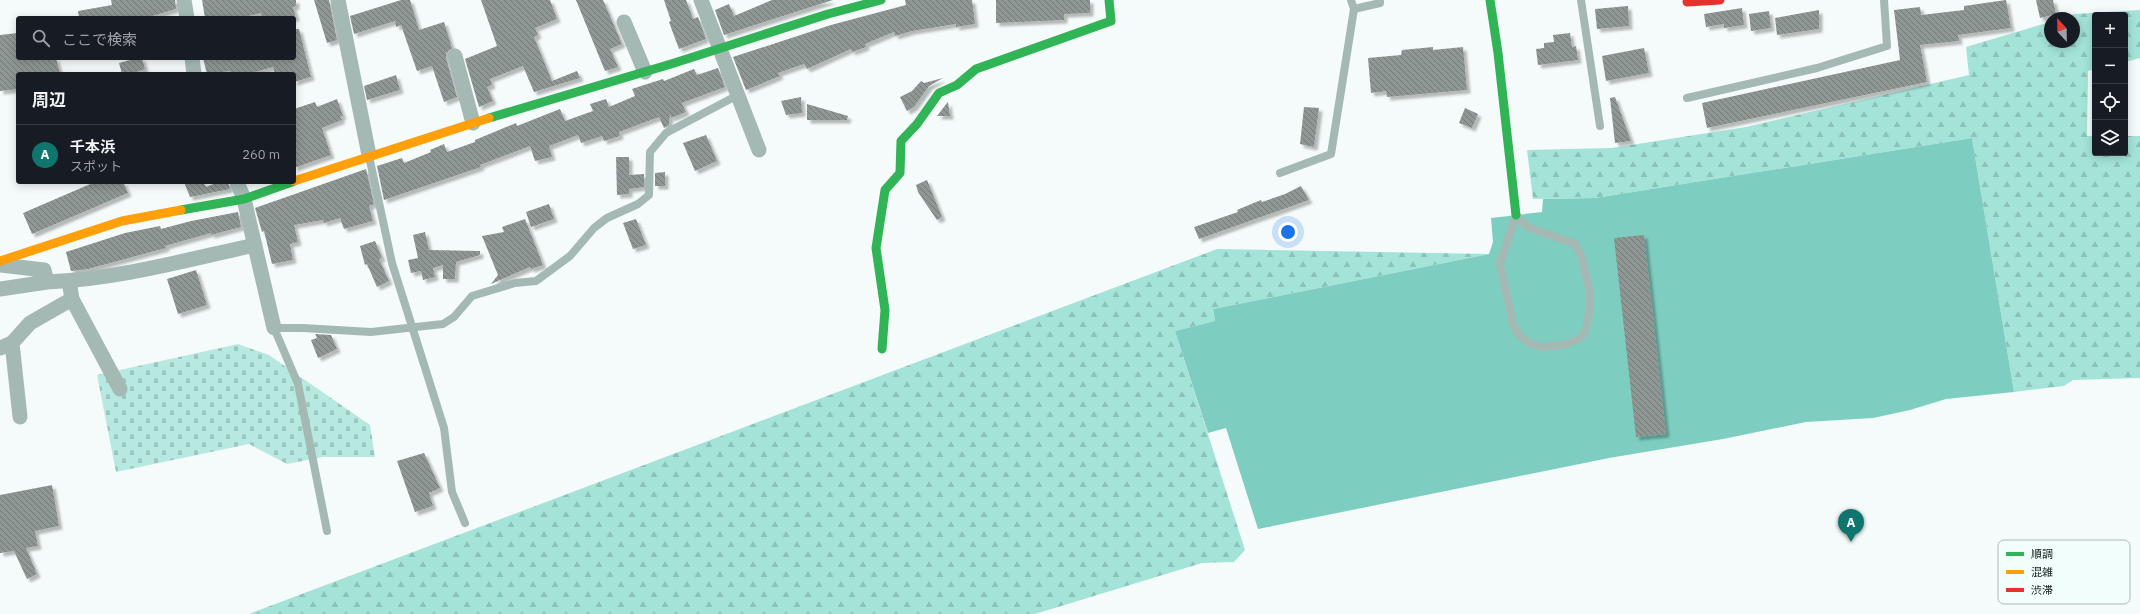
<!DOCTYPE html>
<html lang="ja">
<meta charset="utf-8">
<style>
body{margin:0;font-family:"IBM Plex Sans","Noto Sans JP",sans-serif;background:#20242c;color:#f1f3f6}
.controls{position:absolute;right:12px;top:12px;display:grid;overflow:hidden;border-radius:4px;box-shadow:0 2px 10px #0003}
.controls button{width:36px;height:36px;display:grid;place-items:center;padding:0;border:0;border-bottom:1px solid #363941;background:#171b24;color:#f1f3f6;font:20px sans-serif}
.compass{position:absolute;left:2044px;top:12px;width:36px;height:36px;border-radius:50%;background:#171b24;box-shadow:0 2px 10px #0003;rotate:338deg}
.you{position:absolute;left:1288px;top:232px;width:14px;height:14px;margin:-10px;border:3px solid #fff;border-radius:50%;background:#1a73e8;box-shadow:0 0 0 6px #1a73e833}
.badge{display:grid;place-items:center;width:26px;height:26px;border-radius:50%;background:#0f766e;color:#fff;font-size:13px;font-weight:700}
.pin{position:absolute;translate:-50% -33px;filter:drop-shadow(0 1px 2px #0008)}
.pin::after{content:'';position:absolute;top:21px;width:14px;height:12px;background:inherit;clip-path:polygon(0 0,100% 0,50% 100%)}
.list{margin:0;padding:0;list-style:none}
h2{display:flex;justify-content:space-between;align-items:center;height:52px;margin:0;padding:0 16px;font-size:17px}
h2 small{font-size:13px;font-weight:400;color:#9ea1a6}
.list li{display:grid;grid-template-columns:26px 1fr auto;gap:12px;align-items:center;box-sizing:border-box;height:60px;padding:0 16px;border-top:1px solid #363941}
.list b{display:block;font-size:15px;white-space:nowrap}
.list p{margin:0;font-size:13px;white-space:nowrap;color:#9ea1a6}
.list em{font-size:13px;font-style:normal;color:#9ea1a6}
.icon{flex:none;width:22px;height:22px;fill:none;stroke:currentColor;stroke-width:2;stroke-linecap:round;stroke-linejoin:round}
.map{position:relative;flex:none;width:2140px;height:614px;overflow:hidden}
.search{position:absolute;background:#171b24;box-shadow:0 2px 10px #0003;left:16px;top:16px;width:280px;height:44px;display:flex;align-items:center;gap:10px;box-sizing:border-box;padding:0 14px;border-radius:4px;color:#9ea1a6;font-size:15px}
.panel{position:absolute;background:#171b24;box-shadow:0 2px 10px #0003;left:16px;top:72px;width:280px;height:112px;border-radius:4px}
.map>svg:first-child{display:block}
.forest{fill:url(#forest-firs)}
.cemetery{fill:url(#cemetery-stones)}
.water{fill:#7dcec0}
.building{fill:url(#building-back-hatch);filter:url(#shadow)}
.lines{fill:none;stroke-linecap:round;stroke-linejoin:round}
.lane{stroke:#a5b9b4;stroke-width:8}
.street{stroke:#a5b9b4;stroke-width:15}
.fast{stroke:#30b455;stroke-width:9}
.slow{stroke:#ff9f0a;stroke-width:9}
.jam{stroke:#e5322d;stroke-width:9}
.key{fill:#f2fefb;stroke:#afbab8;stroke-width:1}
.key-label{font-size:11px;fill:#121d1b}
</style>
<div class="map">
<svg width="2140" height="614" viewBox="0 0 2140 614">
<defs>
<pattern id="forest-firs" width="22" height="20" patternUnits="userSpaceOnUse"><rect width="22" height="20" fill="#a4e4d8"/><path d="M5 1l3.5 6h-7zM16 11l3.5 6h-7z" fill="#8cc3b9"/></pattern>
<pattern id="cemetery-stones" width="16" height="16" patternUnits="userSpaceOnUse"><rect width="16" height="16" fill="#b7e9e0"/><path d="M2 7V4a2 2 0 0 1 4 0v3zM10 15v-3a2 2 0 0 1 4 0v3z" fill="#9cc7c0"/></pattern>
<pattern id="building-back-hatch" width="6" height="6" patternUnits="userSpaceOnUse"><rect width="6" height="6" fill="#8f9795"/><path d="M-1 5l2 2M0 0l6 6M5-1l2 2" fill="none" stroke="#737b79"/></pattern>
<filter id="shadow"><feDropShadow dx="3.5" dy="3.5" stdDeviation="1" flood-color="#0004"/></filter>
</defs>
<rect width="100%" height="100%" fill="#f5fbfa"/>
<path class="forest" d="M2140 10V58L2125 62V15H2095V69L2088 71 2087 136H2095V153H2125V136H2140V378L2073 380 2064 386 2014 392 1972 138 1595 198 1533 199 1527 150 1612 148 1746 127 1969 75 1966 47 2050 22V42H2074V18H2062L2074 14Z
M1217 249 1489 254 1213 309 1215 321 1175 331 1245 550 1234 562 1202 563 1035 614H249Z"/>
<path class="cemetery" d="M238 344 269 355 370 425 375 457H323L287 464 249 444 116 472 97 375Z"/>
<path class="water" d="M1972 138 2014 392 1946 399 1910 410 1873 418 1806 422 1723 439 1609 458 1258 529 1226 428 1208 433 1175 331 1215 321 1213 309 1489 254 1493 242 1491 218 1542 212 1543 199 1595 198Z"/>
<path class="building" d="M111 0H175L176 9 145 18H79L78 11 112 5Z
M202 0H296V6L293 7 296 18H262L261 13 239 18H205Z
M314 0H329L337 40 327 43Z
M401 0H410L419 30 444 22 452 48 446 53V58L457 97 444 102 432 66 417 71 401 25 396 27 395 21 354 34 350 16Z
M481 0H550L557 19 535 28 538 35 534 37 552 81 577 71 580 78 534 92 523 66 490 79 492 85 487 87 493 101 479 107 465 59 497 46Z
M576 0H603L622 44 610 49 618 67 605 71Z
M664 0H686L693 19 698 17 706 39 679 49 669 22 671 21Z
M772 0H833L724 35 715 10 729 4 734 16Z
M905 0H972L975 24 956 27V24L912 31 895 36 894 32 865 44 866 47 852 52 851 49 807 69 804 64 778 73 780 76 746 90 733 57 831 25 906 5Z
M996 0H1090V13L1064 14V20L996 23Z
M2006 0 2011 28 1958 35 1959 41 1920 45 1927 82 1707 128 1702 103 1900 60 1894 10 1920 7 1921 15 1964 10V6Z
M2036 0H2053L2056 14 2040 18Z
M1628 6 1629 26 1597 29 1595 9Z
M1742 8 1744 25 1724 28V24L1706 27 1704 14Z
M1819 10V29L1777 35 1775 18Z
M1769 11 1771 28 1751 31 1749 14Z
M294 29H299L311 77 294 82V74H275L273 67 248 74H231L230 71 207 74 203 58H294Z
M18 33V58H56L60 74H18V89L0 91V35Z
M1570 33 1572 47 1576 46 1578 60 1538 65 1536 49 1544 48V43L1554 42 1553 35Z
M1433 47V50L1463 47 1467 90 1387 97 1386 91 1371 93 1368 58 1401 55 1402 50Z
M1644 48 1649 73 1606 81 1602 56Z
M137 58H142L145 69 130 74H122L119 63Z
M718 68 725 87 682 103 686 112 671 118 670 114 669 125 664 128 659 117 619 132 620 136 604 141 602 136 581 143 578 135 549 146 552 157 535 161 530 146 480 165 481 167 384 200 377 166 402 158 404 163 431 152 430 150 444 144 447 152 475 142V140L516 123 517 126 560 109 565 121 593 111 590 104 606 99 609 107 635 96 632 89 641 86 663 79 664 81 694 69 697 75Z
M396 75 400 90 367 100 364 86Z
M943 78 929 86 914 107 907 111 900 97 912 91 921 81 924 83Z
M801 97 802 113 786 115 781 101Z
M1615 97 1631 141 1615 143 1610 98Z
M337 99 343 116 340 117 342 120 322 128 331 155 294 168V109L315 102 317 107Z
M948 102 950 116H937L947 103Z
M807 104 848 116 847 120H807Z
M1304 107 1319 108 1314 147 1300 144Z
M1465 108 1478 114 1472 128 1459 123Z
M706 135 717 161 695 171 683 143Z
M616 157H629V175L644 174V187L629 189V194L617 195Z
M366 169 374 204 369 206 373 221 344 229 340 218 324 223 323 220 294 225 298 242 290 244 293 260 272 264 264 231 262 232 255 208Z
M665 172V186H655V173Z
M927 180 942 217 937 220 918 192 916 185Z
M95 182H123L128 193 32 234 23 213Z
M184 182H203L206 187 218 182H228L230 189 190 197Z
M1301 186 1309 200 1199 239 1194 227 1238 212 1237 210 1261 200 1262 202 1285 194Z
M549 204 554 219 531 227 526 212Z
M238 212 241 227 211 235V233L165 246 166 248 88 269 71 271 66 252 125 233 160 226 161 229 191 221Z
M525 219 543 265 531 269 530 267 491 284 498 275 482 236 504 232 502 227Z
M636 219 646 245 633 249 623 223Z
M425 232 429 250 480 251V255L456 262 455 279H443V265L433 268 435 277 423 280 421 271 411 273 408 260 418 258 413 235Z
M1644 235 1666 434 1636 437 1614 238Z
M375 241 382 258 379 259 389 281 377 287 367 264 365 265 360 246Z
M196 270 207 305 178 314 167 279Z
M315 334 331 335 337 349 318 358 311 340 317 338Z
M424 453 440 488 429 493 433 506 415 512 397 461Z
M52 485 59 526 35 531 38 546 26 548 37 574 27 579 14 551 0 553V495Z"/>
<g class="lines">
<path class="lane" d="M1581 0 1600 126
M1354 9 1380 3V0
M1687 98 1817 68 1887 46 1884 0
M369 156 392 263 444 428 452 492 465 523
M1280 173 1331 154 1354 9 1351 0
M1516 215 1527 227 1575 244 1582 258 1589 289 1590 308 1585 333 1577 340 1563 345 1541 347 1529 343 1519 335 1513 324 1500 264Z
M327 531 298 384 274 328H303L371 332 443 324 454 317 472 296 515 283 536 281 570 256 594 228 607 218 638 204 649 195 650 152 666 133 738 95"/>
<path class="street" d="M184 0 187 18
M338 0 369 155
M701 0 759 150
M624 22 645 72
M455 56 473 123
M192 58 194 74
M237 182 244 199 274 328
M0 265 44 270 47 282 0 289
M47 282C118 279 186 260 255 245
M72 299 120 389
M12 343 20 417
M0 348 12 343 30 323 72 299 69 281"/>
<path class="fast" d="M1490 0 1498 53 1516 215
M489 118 671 64 828 14 881 0
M181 210 244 199 292 182
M882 349 885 310 876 248 885 190 900 173 901 141 917 124 939 93 957 85 976 69 1111 21 1109 0"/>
<path class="slow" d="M294 181 489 118
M0 261 122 221 181 210"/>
<path class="jam" d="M1687 2 1720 0"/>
</g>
<rect x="1998" y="540" width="132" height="64" rx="6" class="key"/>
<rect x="2006" y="552" width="18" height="4" fill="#30b455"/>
<rect x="2006" y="570" width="18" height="4" fill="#ff9f0a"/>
<rect x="2006" y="588" width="18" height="4" fill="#e5322d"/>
<g class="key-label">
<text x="2031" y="558">順調</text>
<text x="2031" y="576">混雑</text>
<text x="2031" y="594">渋滞</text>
</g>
</svg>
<div class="controls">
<button>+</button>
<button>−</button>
<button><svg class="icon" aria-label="locate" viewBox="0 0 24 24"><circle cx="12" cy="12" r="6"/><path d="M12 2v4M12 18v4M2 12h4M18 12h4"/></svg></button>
<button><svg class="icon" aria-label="layers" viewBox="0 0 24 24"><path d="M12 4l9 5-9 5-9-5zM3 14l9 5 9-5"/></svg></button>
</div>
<svg class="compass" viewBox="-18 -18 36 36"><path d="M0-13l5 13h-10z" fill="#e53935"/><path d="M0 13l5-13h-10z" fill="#9ea1a6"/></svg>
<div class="you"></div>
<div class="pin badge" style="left:1851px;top:542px">A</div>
<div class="search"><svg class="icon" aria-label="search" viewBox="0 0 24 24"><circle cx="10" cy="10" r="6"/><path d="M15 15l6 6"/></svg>ここで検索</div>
<section class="panel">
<h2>周辺<small></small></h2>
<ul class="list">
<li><span class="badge">A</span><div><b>千本浜</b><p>スポット</p></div><em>260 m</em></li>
</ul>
</section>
</div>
